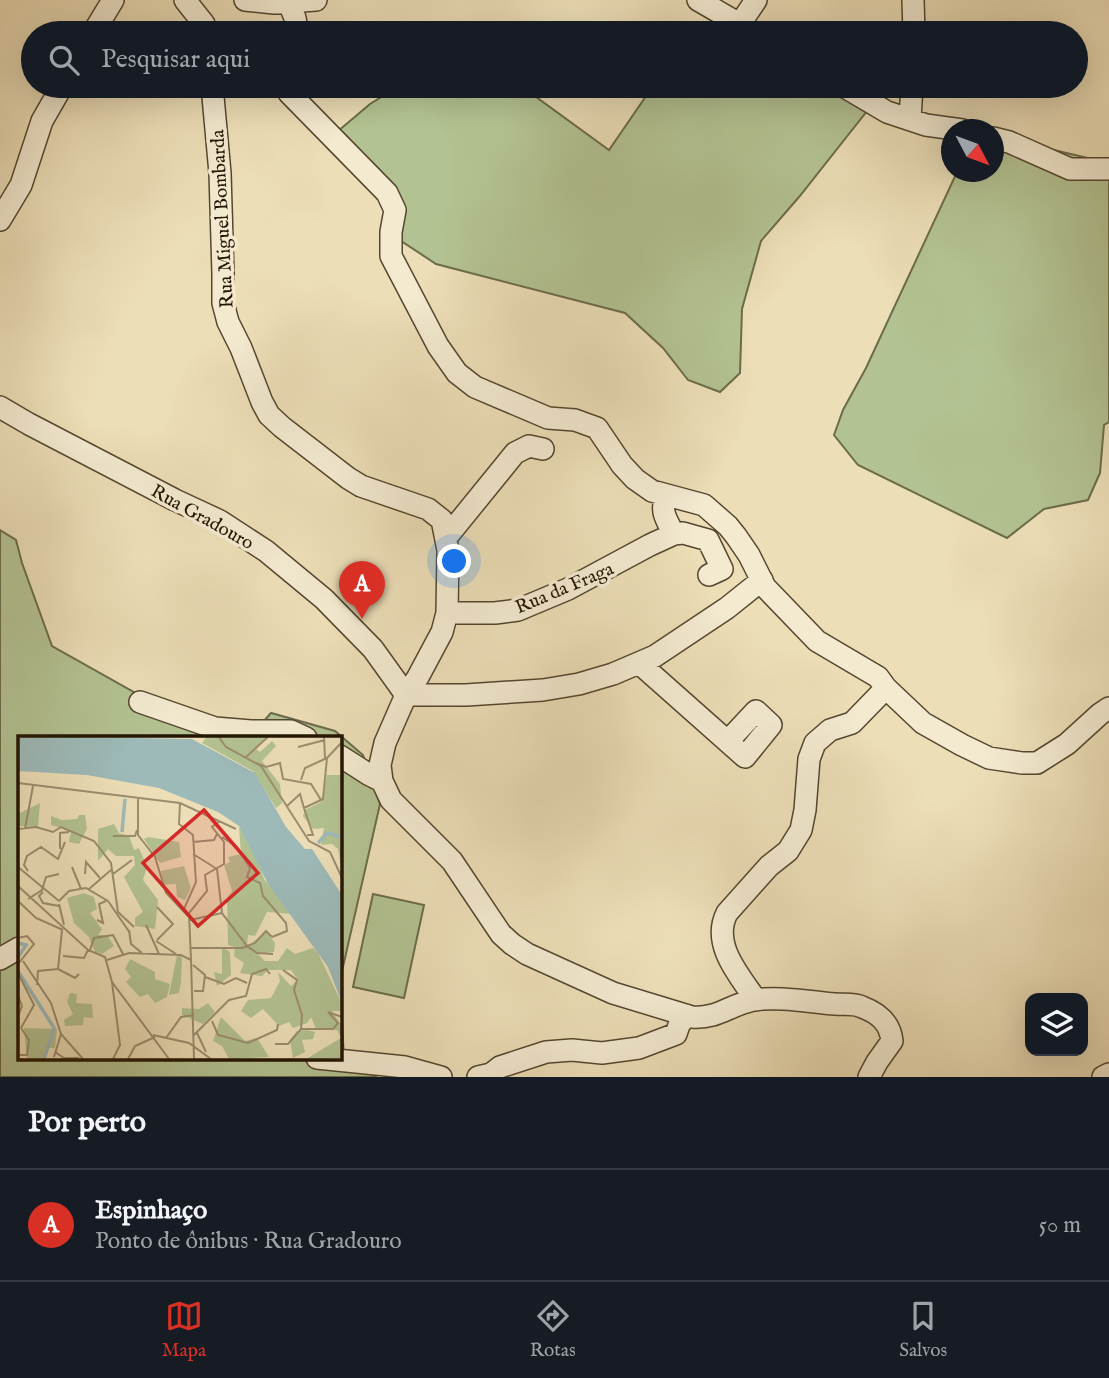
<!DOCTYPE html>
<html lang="pt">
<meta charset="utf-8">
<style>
body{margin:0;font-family:"IM FELL English",serif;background:#242831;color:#f1f3f6}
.controls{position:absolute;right:21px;bottom:21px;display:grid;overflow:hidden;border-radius:14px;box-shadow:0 7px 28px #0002}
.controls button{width:63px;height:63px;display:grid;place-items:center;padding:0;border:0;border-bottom:2px solid #363941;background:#171b24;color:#f1f3f6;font:35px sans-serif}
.compass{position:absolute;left:941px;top:119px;width:63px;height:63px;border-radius:50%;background:#171b24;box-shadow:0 7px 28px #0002;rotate:131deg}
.you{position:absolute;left:455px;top:562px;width:24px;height:24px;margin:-18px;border:5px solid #fff;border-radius:50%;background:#1a73e8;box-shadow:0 0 0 10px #1a73e833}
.badge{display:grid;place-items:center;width:46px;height:46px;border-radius:50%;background:#d93025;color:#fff;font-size:23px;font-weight:700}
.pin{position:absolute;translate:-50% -58px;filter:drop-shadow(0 2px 4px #0008)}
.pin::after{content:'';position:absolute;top:37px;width:24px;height:21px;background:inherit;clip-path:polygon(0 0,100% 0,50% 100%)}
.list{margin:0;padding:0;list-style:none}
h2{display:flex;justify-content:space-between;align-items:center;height:91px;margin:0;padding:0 28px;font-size:30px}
h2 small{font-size:23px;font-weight:400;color:#9ea1a6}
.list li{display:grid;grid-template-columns:46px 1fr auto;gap:21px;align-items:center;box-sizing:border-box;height:112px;padding:0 28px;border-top:2px solid #363941}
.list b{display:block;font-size:26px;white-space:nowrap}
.list p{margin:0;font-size:23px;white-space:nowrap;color:#9ea1a6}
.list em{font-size:23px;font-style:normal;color:#9ea1a6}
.icon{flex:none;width:38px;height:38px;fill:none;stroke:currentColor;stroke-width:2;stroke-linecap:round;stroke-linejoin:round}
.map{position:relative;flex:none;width:1109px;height:1077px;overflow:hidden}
.search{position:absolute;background:#171b24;box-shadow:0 7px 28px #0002;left:21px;right:21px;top:21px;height:77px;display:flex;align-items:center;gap:18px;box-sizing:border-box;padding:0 24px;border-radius:38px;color:#9ea1a6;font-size:26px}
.sheet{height:203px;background:#171b24}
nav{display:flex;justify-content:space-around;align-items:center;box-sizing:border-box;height:98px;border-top:2px solid #363941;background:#171b24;font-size:19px;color:#9ea1a6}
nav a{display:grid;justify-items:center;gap:4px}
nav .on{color:#d93025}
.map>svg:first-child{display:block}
.green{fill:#b3c292;stroke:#6b6c4a;stroke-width:2;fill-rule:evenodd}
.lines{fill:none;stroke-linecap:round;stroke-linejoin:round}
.minor-casing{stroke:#55472f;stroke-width:24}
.minor{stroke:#f3ead0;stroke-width:21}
.labels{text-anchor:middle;stroke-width:7;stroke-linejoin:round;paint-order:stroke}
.street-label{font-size:19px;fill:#231502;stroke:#f3ead0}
.inset-river{fill:none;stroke:#9dbab9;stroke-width:3.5}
.inset-road{fill:none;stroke:#9c8e6f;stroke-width:2}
.view{fill:#d62828;fill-opacity:0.15;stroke:#d62828;stroke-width:3.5}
.inset-edge{fill:none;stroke:#231502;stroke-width:3.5}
</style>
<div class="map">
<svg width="1109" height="1077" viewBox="0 0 1109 1077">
<rect width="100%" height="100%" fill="#ecdeb7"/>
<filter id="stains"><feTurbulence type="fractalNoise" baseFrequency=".00286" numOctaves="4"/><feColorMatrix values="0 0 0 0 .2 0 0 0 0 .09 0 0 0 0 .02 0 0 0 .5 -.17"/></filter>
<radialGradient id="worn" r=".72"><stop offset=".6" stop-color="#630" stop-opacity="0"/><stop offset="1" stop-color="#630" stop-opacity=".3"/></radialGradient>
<path class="green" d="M399 86H521L609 150 653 86H841L871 106 799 197 761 241 742 309 740 373 720 392 688 380 663 348 625 313 436 264 389 233 398 202 331 137 370 104Z
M1012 140 1109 163V422L1104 425 1100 473 1088 500 1044 509 1007 538 858 465 834 435 843 410 866 368 957 172H993L994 158 1000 157Z
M0 530 16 540 22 563 52 646 141 696 256 730 271 713 335 731 363 755 380 804 340 980 344 1060 377 1077H0ZM19 738H340V1058H19Z
M373 894 424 905 404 998 353 987Z"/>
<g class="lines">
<defs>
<path id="minor" d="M185 0 204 24 206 33
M245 0 274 3 316 0
M698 0 755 33
M913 0 914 33
M288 1 295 18 298 33
M740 24 756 0
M93 33 113 0
M212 86 220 173 223 274V303L228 322 241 348 262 402 269 415 282 427 348 478 361 486 428 509 442 520 448 550 447 613 442 632 418 677 406 695 385 743 380 765 382 781 391 800 452 861 501 934 512 944 527 954 613 993 692 1017C718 1019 729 1005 754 1000 780 996 809 1002 835 1004 844 1005 854 1003 862 1007 878 1013 890 1022 892 1041L877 1062 869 1077
M287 86 289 93 387 193 395 210 391 232V256L438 346 457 373 475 387 548 418 575 420 597 428 622 465 635 479 652 491 704 505 728 526 736 536 749 555 765 587 817 641 878 677 886 688 923 723 962 745 989 758 1022 763H1037L1067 744 1100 714 1109 708
M843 86 887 112 926 125 962 130
M910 119 912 86
M993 138 1009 142 1070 169H1109
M0 220 21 185 42 121 62 86
M0 407 29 424 175 500 220 521 266 551 324 599 373 649 406 695
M666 495C660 512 666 519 674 534
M446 538 515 453 529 446 543 449
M447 613H495L518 610 568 589 650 545 674 534 683 533 708 540 722 569 709 575
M639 663 745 757 771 725 756 711 728 741
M406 695H466L543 690 579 684 613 674 655 656 727 608 762 580
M140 702 215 728 251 731H291L306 738
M340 756 368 774 382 781
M0 959 19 948
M756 1000C739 975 711 944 727 913L769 866 788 851 801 830 805 810 809 759 815 743 830 730 852 723 886 688
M317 1058 405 1067 441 1077
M478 1077 491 1074 500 1067 546 1052 572 1050 602 1053 639 1048 676 1034 679 1025 686 1015
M1103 1077 1109 1074"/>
</defs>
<use href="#minor" class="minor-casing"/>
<use href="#minor" class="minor"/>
</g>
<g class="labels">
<g class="street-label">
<text transform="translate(221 219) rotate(-93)" y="7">Rua Miguel Bombarda</text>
<text transform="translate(203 516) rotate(29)" y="7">Rua Gradouro</text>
<text transform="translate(564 587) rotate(-23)" y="7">Rua da Fraga</text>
</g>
</g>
<g transform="translate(18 736)">
<rect width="324" height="324" fill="#ecdeb7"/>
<path d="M189 0H250L238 13 242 16 254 5 258 10 244 25 262 48 264 67 258 72 235 35 184 7ZM324 34V137L320 113 314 108 303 109 306 92 295 93 285 80 287 74 303 66 309 39H322ZM22 67 20 91 0 90V78ZM61 79H67L69 93 61 108 51 106 53 95 33 89V80L44 84 59 83ZM96 88 101 97 111 100 116 114 121 112 129 131 125 144 140 164 137 193 117 190V182L125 176 106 141 117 129 116 120H98L90 113 80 125V93ZM221 91 233 107 246 143 274 178 249 176 237 200 230 199 229 211 248 195 257 207 256 216 240 218 247 225H260L269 212 277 218 295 212 300 217 324 268V275H314L324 290V322L288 323 323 302 319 294 298 293 293 281 289 287 275 292 271 286 261 290 245 273 233 282 223 275 230 264 253 262 262 245 260 236 273 250 280 244 273 234H250L244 240 222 237 226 227 216 220 217 211 210 209 209 162 214 155 206 129 212 126 210 121 223 118ZM130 101 161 106 163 121 142 127 126 103ZM166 130 173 152 167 164 159 161 158 148 145 149 143 135ZM66 157 76 161 79 173 72 177 84 193 80 199H89L96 210 84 218 77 216 71 201 56 187 49 162ZM204 211 212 216 213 239 199 250 196 236 204 238ZM159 219 164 221 163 246 161 257 151 259ZM112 223 137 236V243L152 248 149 261 137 267 130 258 122 261 118 257 108 246 113 241 107 233ZM52 257 59 258 58 267 74 268 75 282 66 281 65 289 47 290 46 284 55 278 49 266ZM190 267 197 276 185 288 164 279V272L181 273ZM203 281 227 305 239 302 251 321 211 323 204 310 195 305ZM6 292 39 293 37 312H29L25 323H9ZM289 294 297 296 295 303 284 304 287 316 275 322 272 304 279 295Z" fill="#b3c292"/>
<path d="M0 0 174 3 237 37 268 91 287 113H294L324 159V267L310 231 250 148 221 90 200 76 141 52 69 39 0 35Z" fill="#9dbab9"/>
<path class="inset-river" d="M104 96 107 63M300 107 309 97 324 101M0 207 8 209 0 221M0 235 36 292 26 323"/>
<path class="inset-road" d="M200 0 208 11 243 30 291 105 312 116 324 142M306 0 307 22M280 11 307 4M228 21 251 0M238 27 248 31 262 27 265 43 293 48 303 64M283 44 287 32 309 22M0 47 162 67 218 93M120 61V99L137 121 148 157 171 181M162 67 161 88 175 99 178 146 166 173M269 70 282 58 286 72 305 63 309 22 324 6M286 72 295 99H289M0 93 18 91 35 96 43 91 76 105 93 127 100 176 116 191M7 93 15 50M95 100H117L119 94M204 101 219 111 232 132 229 141 242 147 245 160 268 187 269 195 254 201M175 106 196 104 199 98M42 113V97L51 96M175 118 199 133M0 131 41 165M54 131 63 153M199 133 204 177 229 210 239 217 255 218M10 135 6 129 9 120 23 111 40 123 47 106M67 138 68 126 82 142M95 138 114 124M0 150 70 214 87 221 94 246 151 323M71 153 93 134M25 156 21 160 25 167 41 170M10 163 24 154 28 141 41 138M0 165 18 182 45 194M41 165 51 155 68 152 90 165M90 165 112 197M41 168 46 189M139 171 155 188 139 204M79 184 85 187 81 168 88 165M172 184 204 177M128 189 141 218M111 194 113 208 124 217M0 202 9 200 16 208 0 228M138 205 158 218M173 212H224L237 207 248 195 254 201M72 214 76 202 95 199 105 218M45 220 66 222 70 214M89 224 111 217 163 219 173 224 176 323M173 224 171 177 189 155 187 139 206 128V106L194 91 202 85M5 225 33 267 43 298 65 323M175 229 187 239 185 255H176M40 233 44 194M40 233 57 242 61 238M265 234 279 244 276 254 284 279 283 293M0 237 16 269 3 292M187 241 206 248 218 242 229 247M94 246 102 309 95 323M19 249 20 235 40 233M0 260 4 270 0 280M194 285 200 299 230 307 259 294 260 288M179 297 188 316M135 299 171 307 193 323M176 299 211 264 228 260 234 238 248 233 252 238M148 302 163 281 176 279M257 308H270L283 293H315L320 287 310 276 324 281M37 316 46 322H61M0 319H9L11 304 3 292M36 321 43 298M110 323 117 310 137 301"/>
<path class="view" d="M186 74 240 137 180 190 125 127Z"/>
<rect width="324" height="324" class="inset-edge"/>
</g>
<rect width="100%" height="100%" filter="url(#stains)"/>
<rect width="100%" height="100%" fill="url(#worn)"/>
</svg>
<div class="controls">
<button><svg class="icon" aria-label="layers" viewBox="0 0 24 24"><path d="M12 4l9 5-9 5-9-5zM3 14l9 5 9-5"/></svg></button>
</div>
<svg class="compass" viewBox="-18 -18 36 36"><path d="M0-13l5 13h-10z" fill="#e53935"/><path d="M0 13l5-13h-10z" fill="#9ea1a6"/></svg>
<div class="you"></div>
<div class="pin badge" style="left:362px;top:619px">A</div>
<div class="search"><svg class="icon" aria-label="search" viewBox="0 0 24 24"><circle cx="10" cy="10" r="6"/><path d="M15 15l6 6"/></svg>Pesquisar aqui</div>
</div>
<section class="sheet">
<h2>Por perto<small></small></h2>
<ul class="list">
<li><span class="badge">A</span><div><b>Espinhaço</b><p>Ponto de ônibus · Rua Gradouro</p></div><em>50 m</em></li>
</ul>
</section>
<nav>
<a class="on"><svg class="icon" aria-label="map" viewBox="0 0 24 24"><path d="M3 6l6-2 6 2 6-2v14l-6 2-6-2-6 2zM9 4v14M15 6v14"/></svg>Mapa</a>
<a><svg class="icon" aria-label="directions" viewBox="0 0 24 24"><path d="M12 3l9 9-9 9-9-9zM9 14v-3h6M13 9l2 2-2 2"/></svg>Rotas</a>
<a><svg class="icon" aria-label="saved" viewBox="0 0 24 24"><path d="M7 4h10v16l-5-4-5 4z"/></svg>Salvos</a>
</nav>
